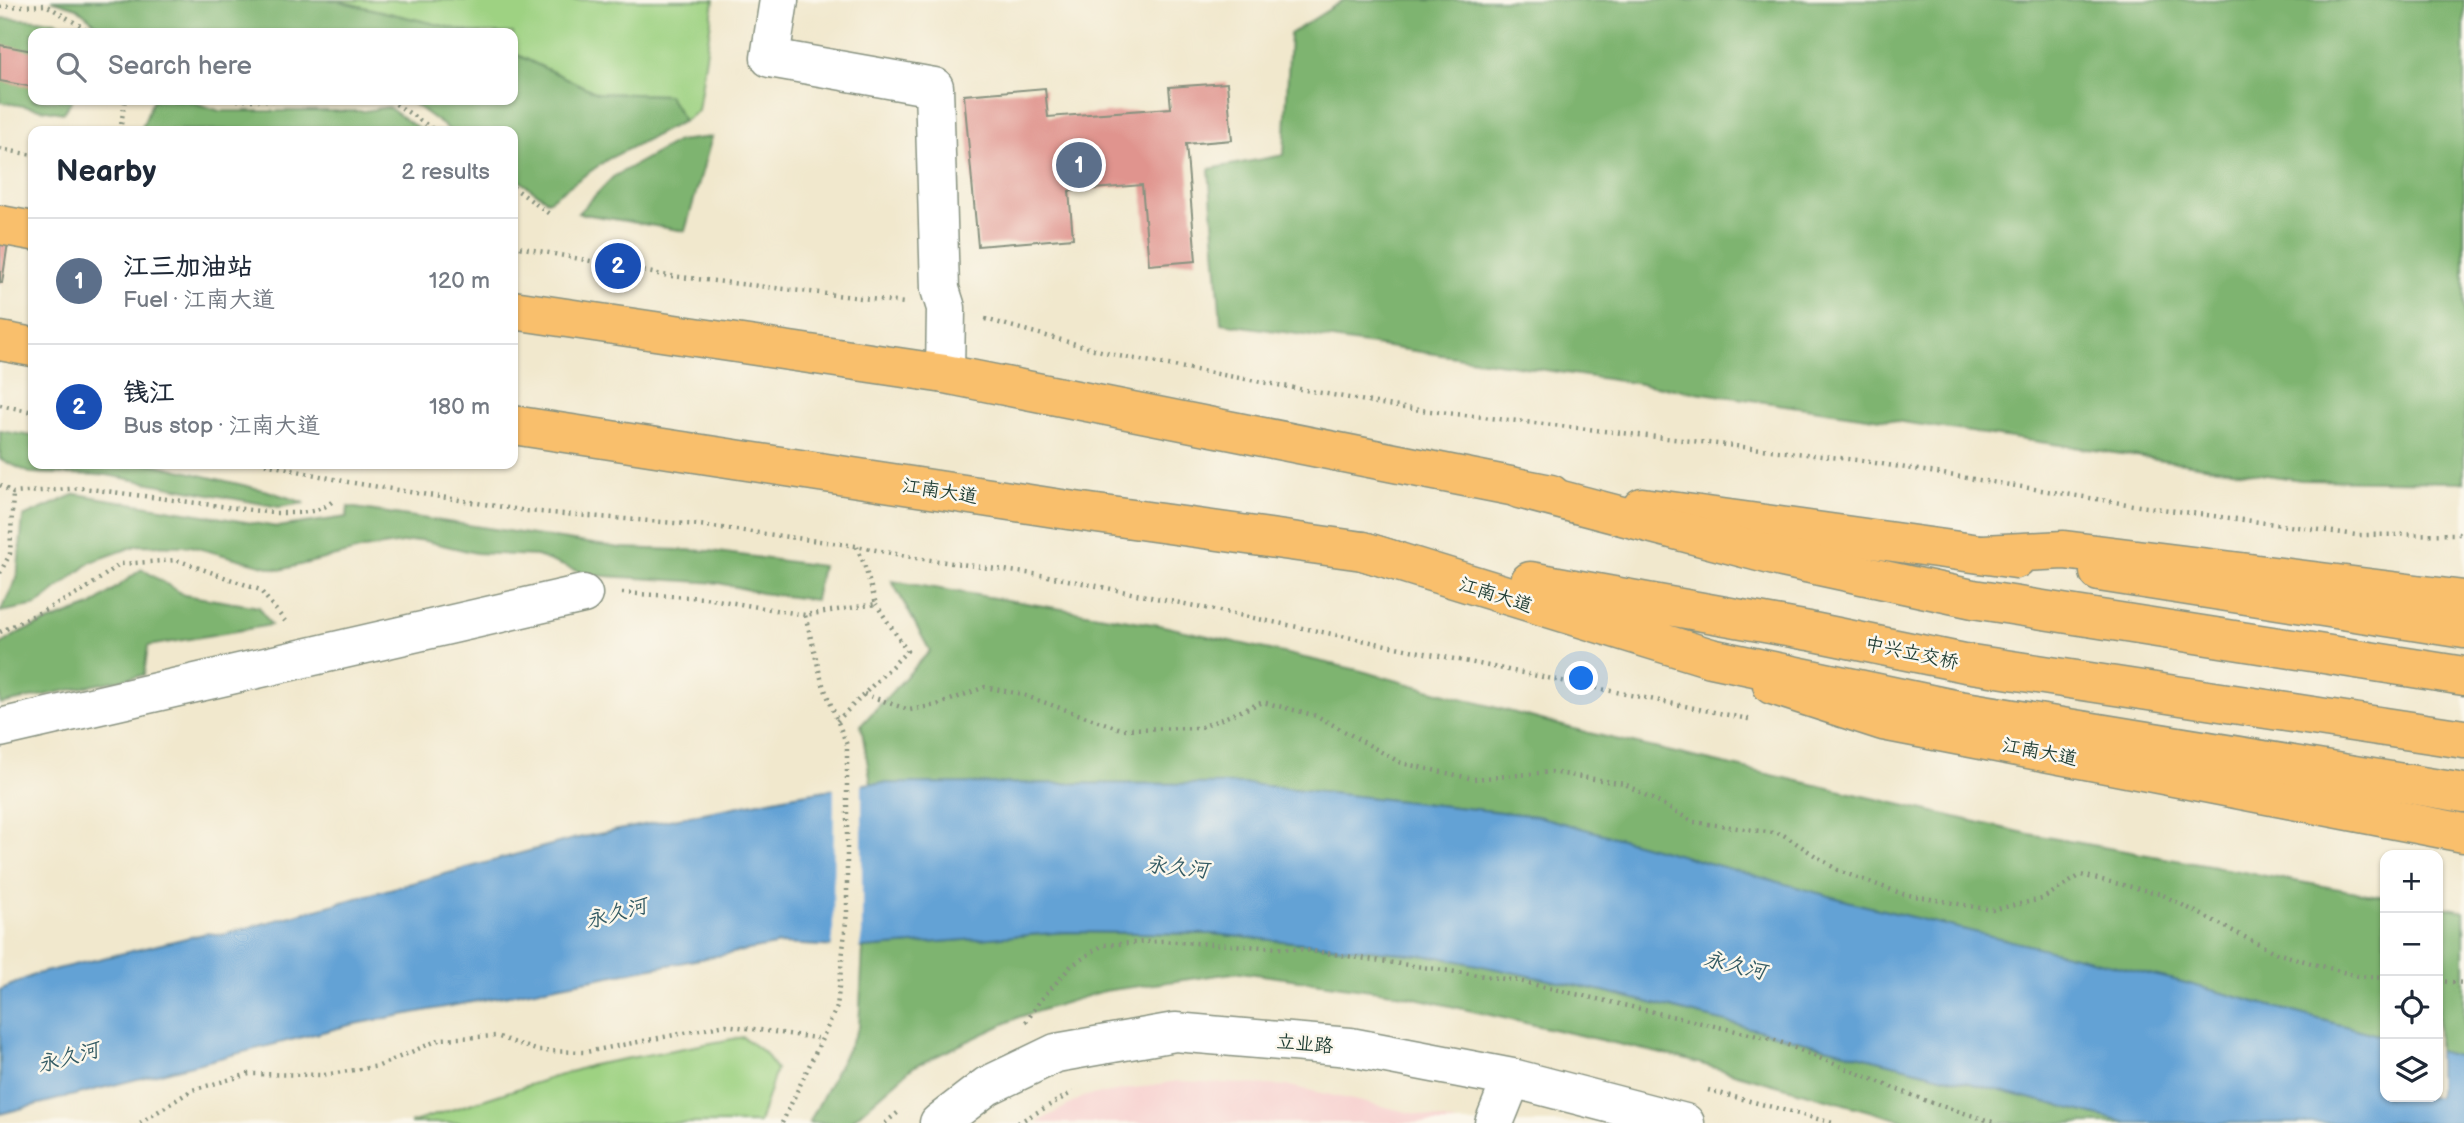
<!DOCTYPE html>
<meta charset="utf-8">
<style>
body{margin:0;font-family:"Balsamiq Sans","LXGW WenKai TC",sans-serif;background:#f2f2f3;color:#1f2937}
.controls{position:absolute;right:21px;bottom:21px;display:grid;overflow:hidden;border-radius:14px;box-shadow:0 2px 5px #0004}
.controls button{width:63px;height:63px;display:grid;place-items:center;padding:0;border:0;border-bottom:2px solid #e0e1e3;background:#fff;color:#1f2937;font:35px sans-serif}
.you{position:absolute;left:1582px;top:679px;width:24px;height:24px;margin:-18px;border:5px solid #fff;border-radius:50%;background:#1a73e8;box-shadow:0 0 0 10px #1a73e833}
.badge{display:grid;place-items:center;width:46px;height:46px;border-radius:50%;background:#2563eb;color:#fff;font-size:23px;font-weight:700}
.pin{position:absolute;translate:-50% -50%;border:4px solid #fff;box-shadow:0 2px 7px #0006}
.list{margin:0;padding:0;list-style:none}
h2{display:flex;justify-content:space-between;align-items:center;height:91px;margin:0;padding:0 28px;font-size:30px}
h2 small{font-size:23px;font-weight:400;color:#747a83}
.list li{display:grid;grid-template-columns:46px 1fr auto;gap:21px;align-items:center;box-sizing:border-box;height:126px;padding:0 28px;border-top:2px solid #e0e1e3}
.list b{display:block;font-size:26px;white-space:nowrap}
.list p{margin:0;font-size:23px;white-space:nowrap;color:#747a83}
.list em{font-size:23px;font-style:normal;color:#747a83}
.icon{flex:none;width:38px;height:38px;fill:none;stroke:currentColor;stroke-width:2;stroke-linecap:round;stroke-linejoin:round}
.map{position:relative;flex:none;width:2464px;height:1123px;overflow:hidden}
.search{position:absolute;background:#fff;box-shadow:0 2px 5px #0004;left:28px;top:28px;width:490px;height:77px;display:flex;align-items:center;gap:18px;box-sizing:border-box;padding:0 24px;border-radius:14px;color:#747a83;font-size:26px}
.panel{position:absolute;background:#fff;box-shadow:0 2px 5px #0004;left:28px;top:126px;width:490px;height:343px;border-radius:14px}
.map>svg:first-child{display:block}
.built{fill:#f7d0cf}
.green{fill:#9ed282;stroke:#5e885b;stroke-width:2}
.forest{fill:#7eb470;stroke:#4e7852;stroke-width:2}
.water{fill:#63a2d5;stroke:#417084;stroke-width:2}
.pier{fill:#f1e8cd}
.building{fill:#e0948e}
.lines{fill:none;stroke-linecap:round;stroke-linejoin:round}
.minor-casing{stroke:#889280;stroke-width:41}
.major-casing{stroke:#889280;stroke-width:41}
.highway-casing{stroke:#889280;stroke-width:41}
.path{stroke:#889280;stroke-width:4.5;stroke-dasharray:2 5;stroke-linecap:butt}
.minor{stroke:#fff;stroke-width:38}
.major{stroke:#f9bf6c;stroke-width:38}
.highway{stroke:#f9bf6c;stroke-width:38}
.labels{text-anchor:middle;stroke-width:5;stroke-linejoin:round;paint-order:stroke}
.street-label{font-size:19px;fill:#1f3d34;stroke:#fbf7ec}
.water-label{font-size:21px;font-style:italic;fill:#335b64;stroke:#fbf7ec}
</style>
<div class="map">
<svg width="2464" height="1123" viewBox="0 0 2464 1123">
<rect width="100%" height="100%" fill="#fbf7ec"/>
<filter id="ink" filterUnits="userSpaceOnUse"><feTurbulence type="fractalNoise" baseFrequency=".0143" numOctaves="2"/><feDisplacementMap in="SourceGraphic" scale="14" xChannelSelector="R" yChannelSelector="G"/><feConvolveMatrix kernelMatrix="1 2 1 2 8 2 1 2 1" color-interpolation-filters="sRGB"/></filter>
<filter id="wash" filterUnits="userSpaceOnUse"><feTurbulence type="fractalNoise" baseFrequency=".00686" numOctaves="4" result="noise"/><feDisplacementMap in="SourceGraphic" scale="28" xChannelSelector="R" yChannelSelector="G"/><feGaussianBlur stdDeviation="1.57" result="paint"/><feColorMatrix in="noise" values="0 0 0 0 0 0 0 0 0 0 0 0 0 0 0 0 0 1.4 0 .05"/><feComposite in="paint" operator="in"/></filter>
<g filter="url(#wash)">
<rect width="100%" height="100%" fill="#f1e8cd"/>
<path class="built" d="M1178 1081 1290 1086 1457 1123H1036L1085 1096Z"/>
<path class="green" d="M334 0H714L698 111 684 121 668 95 597 93 513 53V33H473Z
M743 1037 766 1054 776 1070 759 1123H410L592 1065Z"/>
<path class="forest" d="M51 0H334L473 33H107L77 8Z
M1344 0H2464V482L2301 480 1221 323 1209 169 1284 155 1290 34Z
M0 18 56 21 73 33H33V100H72L63 113 0 102Z
M513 53 597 93 668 95 684 121 608 159 548 201 513 176V131H451L408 100H513Z
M153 100H186L220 111H364L388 107 422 131 141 130Z
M712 137 685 231 578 213 613 177 678 141Z
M0 431 33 436V464H154L268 491 305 503 279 507 107 475 30 473 0 459Z
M76 494 277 527 347 517 348 507 620 548 710 551 822 566 815 600 761 593 719 583 588 575 537 556 476 553 421 540 364 549 280 570 190 546 138 545 91 562 37 605 0 612 17 578 23 517Z
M142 569 184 595 259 607 271 625 148 646 144 675 0 704V645L20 632 91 606Z
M892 581 1159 625 1358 670 1589 733 2029 834 2385 897V1037L2178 981 1862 905 1537 816 1249 784 871 783 861 725 930 651Z
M2438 906 2464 911V1058L2438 1051Z
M1066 932 1213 934 1439 957 1603 991 2128 1123H1912L1680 1058 1393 993 1240 972 1104 991 1019 1017 913 1067 849 1123H809L859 1027 863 948Z"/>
<path class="water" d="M871 783 1249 784 1537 816 1862 905 2178 981 2385 1037V1097H2438V1051L2464 1058V1123H2128L1603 991 1439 957 1213 934 1066 932 863 948 780 944 350 1025 0 1114V990L36 974 207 933 221 935 573 839 789 796Z"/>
<path class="pier" d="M862 781V934L859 951 831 950 833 937 834 785Z"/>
<g id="blocks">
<path class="building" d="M0 45 33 51V87L0 81Z
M1227 83 1232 140 1186 144 1196 261 1149 265 1142 185 1069 191 1073 238 978 246 964 95 1045 88 1048 117 1171 108 1169 87Z
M0 207 13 209 2 283H0Z"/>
</g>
</g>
<g filter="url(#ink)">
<use href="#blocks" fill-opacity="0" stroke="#889280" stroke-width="2"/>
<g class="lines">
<defs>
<path id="minor" d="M779 0 770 58 934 87 940 289 946 308 945 374
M0 728 583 594
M939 1123 987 1086 1056 1053 1175 1032 1350 1047 1512 1078 1685 1123
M1494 1123 1512 1078"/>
<path id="major" d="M0 225 33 231
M513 310 945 374 1551 494
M0 341 33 347
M513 425 1068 510 1363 551 1396 561
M1642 507 2016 559
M2099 572 2464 629
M1772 685 1883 721 2464 833"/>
<path id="highway" d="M1519 489 1782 558 1973 599 2464 676
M1363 551 1711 658 1959 710 2464 793
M1983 554 2064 550 2464 600
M1530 581 1809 631 1965 663 2464 739"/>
</defs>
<use href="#minor" class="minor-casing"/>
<use href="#major" class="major-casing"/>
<use href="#highway" class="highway-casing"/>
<path class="path" d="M0 7 46 5 92 33
M237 100H315
M390 100 436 131
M120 131 125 100
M0 149 33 155
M513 187 552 216
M513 246 663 275 905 303
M985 319 1119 356 1404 408 1857 460 2139 506 2357 535 2464 534
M0 405 33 412
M265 464 348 482 527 511 699 525 856 546 916 558 1048 576 1753 720
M0 485 13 493 82 488 274 513C296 513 319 515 335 499
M0 573 10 554 13 493
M622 593 705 598 805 615 876 604 864 564 857 547
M0 632 83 591 120 564 177 560 260 590 285 621
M864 694 909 710 937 705 985 687 1020 694 1121 729 1199 728 1263 702 1317 716 1401 763 1474 779 1551 772 1625 784 1694 822 1782 834 1839 871 1903 894 1992 910 2042 899 2081 875 2161 894 2276 953 2357 976 2385 978
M837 721 907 651 876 604
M2438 981 2464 983
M1026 1022 1040 1001 1071 966 1103 945 1161 941 1298 949 1519 981 1775 1040 1929 1102 1996 1123
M1708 1090 1833 1123
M140 1123 192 1090 249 1074 324 1075 379 1066 441 1039 496 1036 539 1051 586 1052 726 1025 822 1039
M782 1123 837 1007 847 912V745L822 682 805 615
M885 1123 901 1110
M1018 1123 1073 1092"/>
<use href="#minor" class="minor"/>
<use href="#major" class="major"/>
<use href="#highway" class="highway"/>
</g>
</g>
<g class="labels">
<g class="street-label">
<text transform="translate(940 490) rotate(9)" y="7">江南大道</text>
<text transform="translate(1496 594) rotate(18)" y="7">江南大道</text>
<text transform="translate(1912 652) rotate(12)" y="7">中兴立交桥</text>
<text transform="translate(2040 751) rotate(11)" y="7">江南大道</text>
<text transform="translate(1305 1043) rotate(5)" y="7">立业路</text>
</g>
<g class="water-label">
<text transform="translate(1177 867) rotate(6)" y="7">永久河</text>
<text transform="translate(616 913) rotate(-15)" y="7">永久河</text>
<text transform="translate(1735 965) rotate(13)" y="7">永久河</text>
<text transform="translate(68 1057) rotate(-15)" y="7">永久河</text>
</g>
</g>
</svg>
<div class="controls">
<button>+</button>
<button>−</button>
<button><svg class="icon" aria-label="locate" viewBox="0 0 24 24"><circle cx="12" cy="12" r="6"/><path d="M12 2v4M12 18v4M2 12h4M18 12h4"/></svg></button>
<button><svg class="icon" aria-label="layers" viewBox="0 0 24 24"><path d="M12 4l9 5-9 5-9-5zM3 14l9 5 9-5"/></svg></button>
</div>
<div class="you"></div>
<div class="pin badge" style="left:1079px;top:165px;background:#5c6f8a">1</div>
<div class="pin badge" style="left:618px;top:266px;background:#1a4fb4">2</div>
<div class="search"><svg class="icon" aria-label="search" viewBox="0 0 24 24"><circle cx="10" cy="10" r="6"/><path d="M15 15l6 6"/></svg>Search here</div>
<section class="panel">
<h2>Nearby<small>2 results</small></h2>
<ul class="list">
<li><span class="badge" style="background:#5c6f8a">1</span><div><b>江三加油站</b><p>Fuel · 江南大道</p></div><em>120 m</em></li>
<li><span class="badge" style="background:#1a4fb4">2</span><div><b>钱江</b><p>Bus stop · 江南大道</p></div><em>180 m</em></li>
</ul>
</section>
</div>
